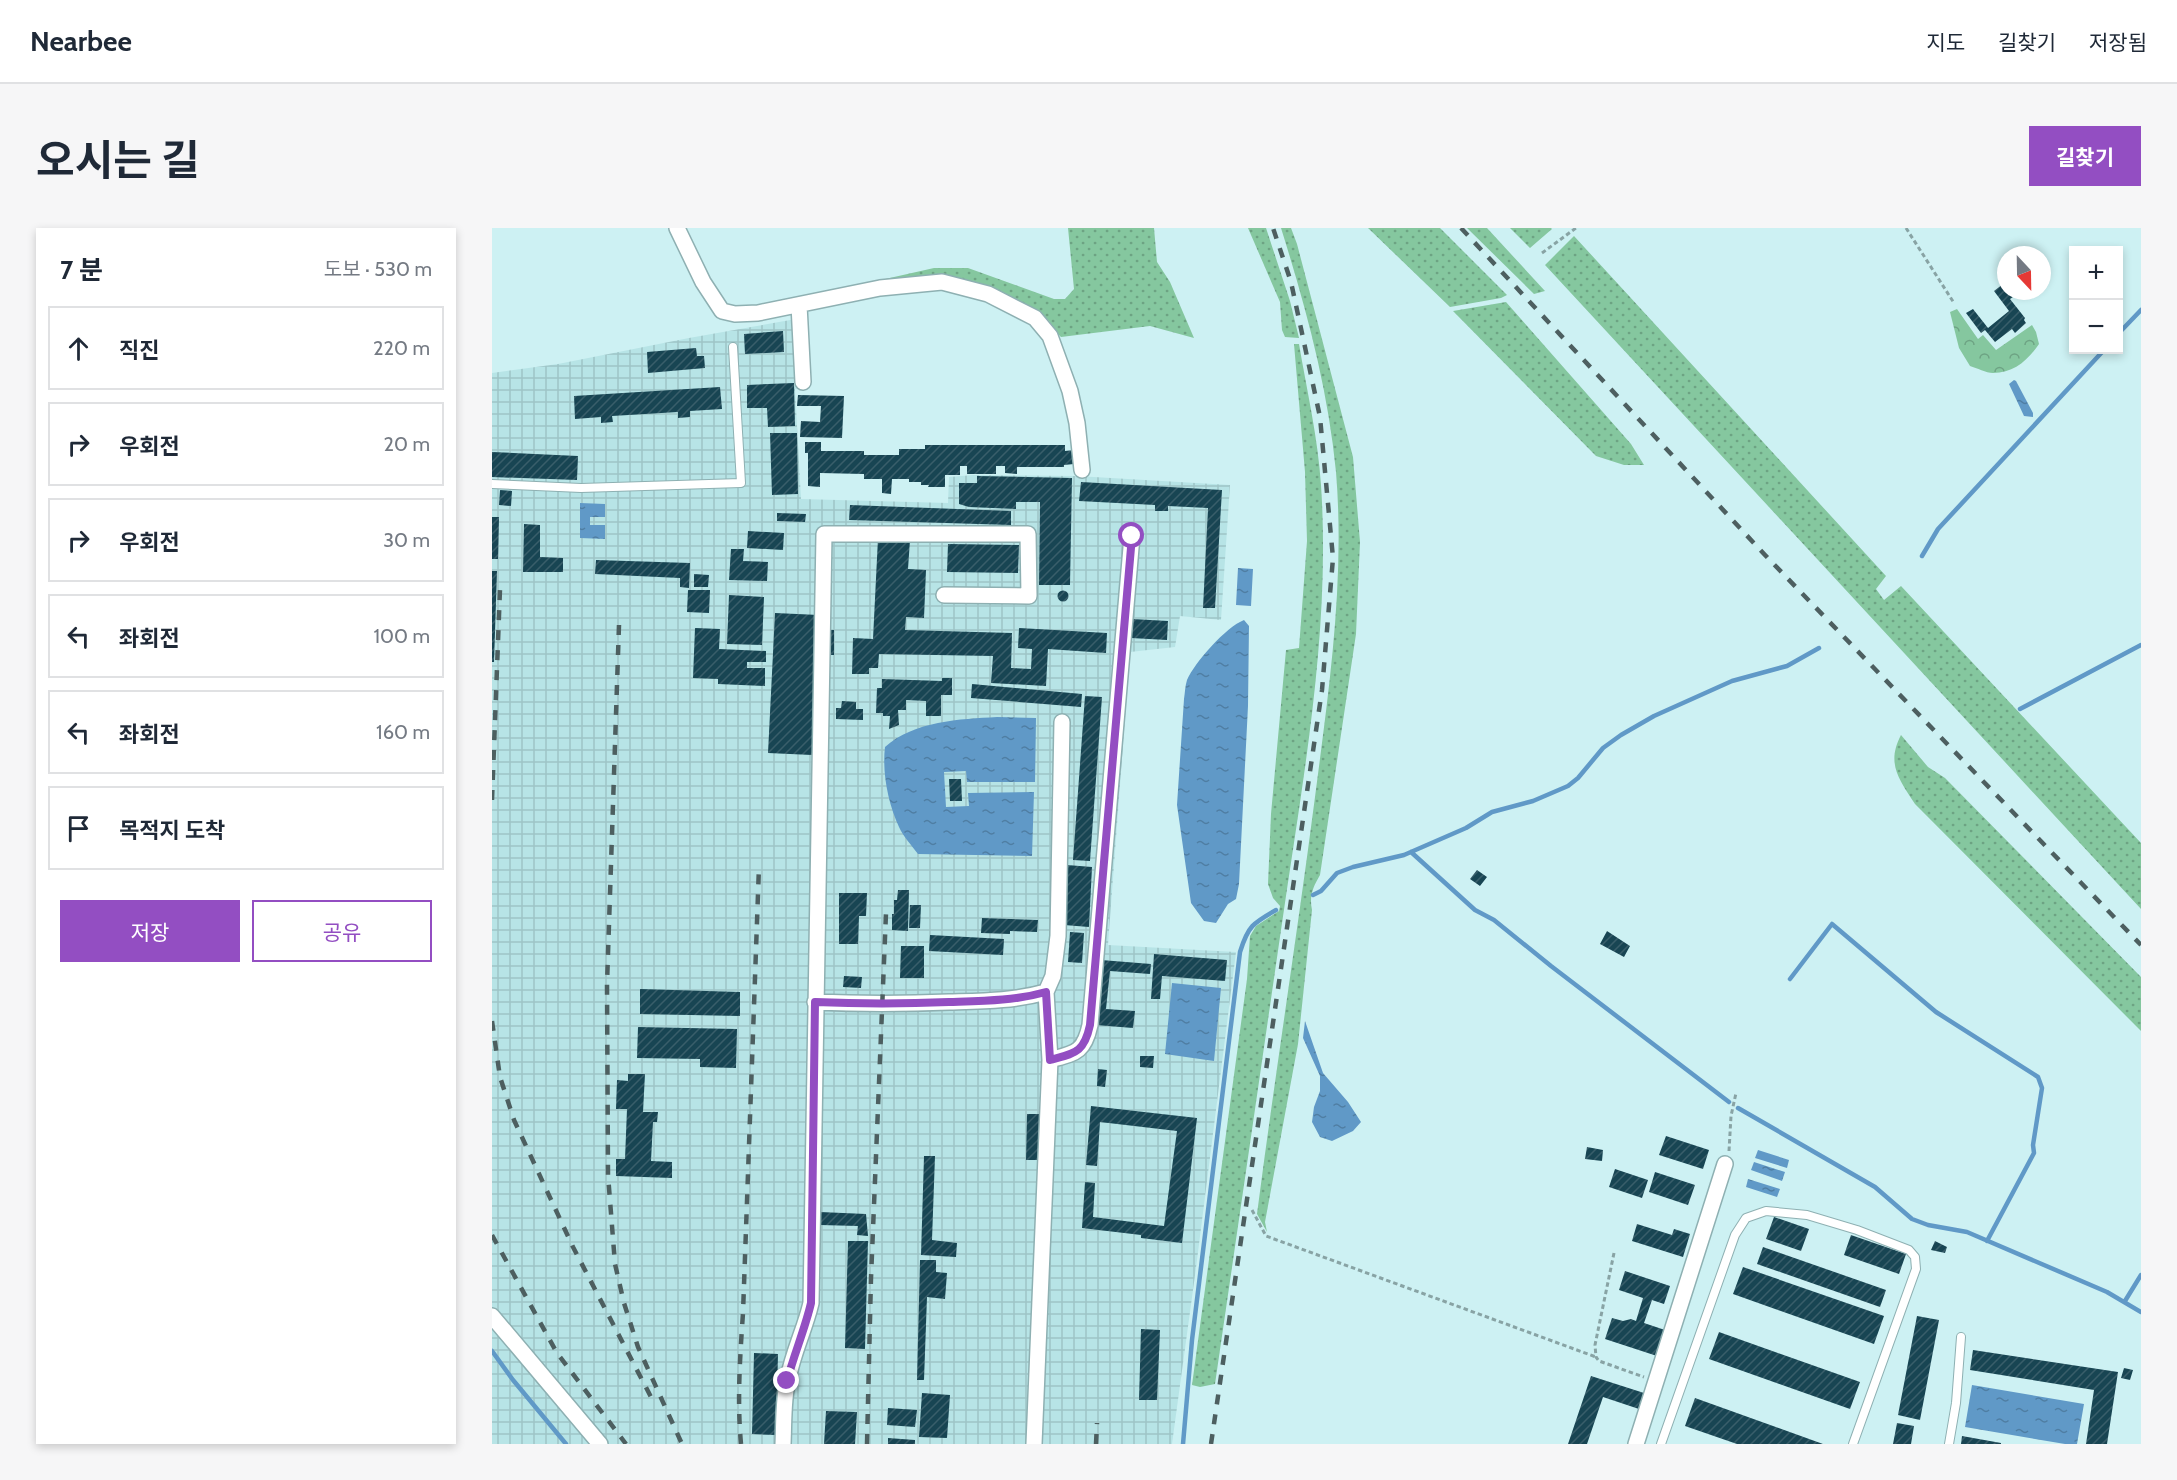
<!DOCTYPE html>
<html lang="ko">
<meta charset="utf-8">
<style>
body{margin:0;font-family:Cabin,"Noto Sans KR",sans-serif;background:#f6f6f7;color:#1f2937}
.controls{position:absolute;right:18px;top:18px;display:grid;overflow:hidden;border-radius:0px;box-shadow:0 3px 9px #0003}
.controls button{width:54px;height:54px;display:grid;place-items:center;padding:0;border:0;border-bottom:2px solid #e0e1e3;background:#fff;color:#1f2937;font:30px sans-serif}
.compass{position:absolute;left:1505px;top:18px;width:54px;height:54px;border-radius:50%;background:#fff;box-shadow:0 3px 9px #0003;rotate:158deg}
.stop{position:absolute;width:18px;height:18px;margin:-14px;border:4px solid #934ec2;border-radius:50%;background:#fff}
.stop.end{background:#934ec2;border-color:#fff;box-shadow:0 2px 6px #0008}
.list{margin:0;padding:0;list-style:none}
h2{display:flex;justify-content:space-between;align-items:center;height:78px;margin:0;padding:0 24px;font-size:26px}
h2 small{font-size:20px;font-weight:400;color:#747a83}
.list li{display:grid;grid-template-columns:39px 1fr auto;gap:18px;align-items:center;box-sizing:border-box;height:84px;margin:0 12px 12px;padding:0 12px;border:2px solid #e0e1e3;border-radius:0px}
.list b{display:block;font-size:22px;white-space:nowrap}
.list em{font-size:20px;font-style:normal;color:#747a83}
.actions{display:flex;gap:12px;padding:18px 24px}
.actions a{flex:1;padding:14px 0;border:2px solid #934ec2;border-radius:0px;text-align:center;font-size:21px;color:#934ec2}
.actions .main{background:#934ec2;color:#fff}
.icon{flex:none;width:33px;height:33px;fill:none;stroke:currentColor;stroke-width:2;stroke-linecap:round;stroke-linejoin:round}
.map{position:relative;flex:none;width:1649px;height:1216px;overflow:hidden;border-radius:0px}
header{display:flex;align-items:center;gap:36px;box-sizing:border-box;height:84px;padding:0 30px;background:#fff;border-bottom:2px solid #e0e1e3}
header strong{font-size:28px}
nav{display:flex;gap:33px;margin-inline-start:auto;font-size:21px}
.intro{display:flex;align-items:center;justify-content:space-between;box-sizing:border-box;height:144px;padding:0 36px}
h1{margin:0;font-size:42px}
.button{padding:15px 27px;border-radius:0px;background:#934ec2;color:#fff;font-size:21px;font-weight:700}
main{display:flex;gap:36px;padding:0 36px}
aside{flex:1;background:#fff;border-radius:0px;box-shadow:0 3px 9px #0003}
.map>svg:first-child{display:block}
.industrial{fill:url(#industrial-grid)}
.grass{fill:url(#grass-dots)}
.forest{fill:url(#forest-crowns)}
.water{fill:url(#water-ripples)}
.lines{fill:none;stroke-linecap:round;stroke-linejoin:round}
.stream{stroke:#6099c7;stroke-width:4.5}
.building{fill:url(#building-hatch)}
.lane-casing{stroke:#8eb0b2;stroke-width:10}
.street-casing{stroke:#8eb0b2;stroke-width:18}
.path{stroke:#88a3a4;stroke-width:3;stroke-dasharray:4.5 3;stroke-linecap:butt}
.lane{stroke:#fff;stroke-width:8}
.street{stroke:#fff;stroke-width:15}
.rail{stroke:#4d5f60;stroke-width:4.5;stroke-dasharray:10 10;stroke-linecap:butt}
.route{stroke:#934ec2;stroke-width:8}
</style>
<header>
<strong>Nearbee</strong>
<nav><a>지도</a><a>길찾기</a><a>저장됨</a></nav>
</header>
<div class="intro"><h1>오시는 길</h1><a class="button">길찾기</a></div>
<main>
<aside>
<h2>7 분<small>도보 · 530 m</small></h2>
<ul class="list">
<li><svg class="icon" aria-label="ahead" viewBox="0 0 24 24"><path d="M12 20V5M6 11l6-6 6 6"/></svg><div><b>직진</b></div><em>220 m</em></li>
<li><svg class="icon" aria-label="right" viewBox="0 0 24 24"><path d="M7 20v-9h11M14 6l5 5-5 5"/></svg><div><b>우회전</b></div><em>20 m</em></li>
<li><svg class="icon" aria-label="right" viewBox="0 0 24 24"><path d="M7 20v-9h11M14 6l5 5-5 5"/></svg><div><b>우회전</b></div><em>30 m</em></li>
<li><svg class="icon" aria-label="left" viewBox="0 0 24 24"><path d="M17 20v-9H6M10 6l-5 5 5 5"/></svg><div><b>좌회전</b></div><em>100 m</em></li>
<li><svg class="icon" aria-label="left" viewBox="0 0 24 24"><path d="M17 20v-9H6M10 6l-5 5 5 5"/></svg><div><b>좌회전</b></div><em>160 m</em></li>
<li><svg class="icon" aria-label="arrive" viewBox="0 0 24 24"><path d="M6 21V4h12l-3 4 3 4H6"/></svg><div><b>목적지 도착</b></div></li>
</ul>
<div class="actions"><a class="main">저장</a><a>공유</a></div>
</aside>
<div class="map">
<svg width="1649" height="1216" viewBox="0 0 1649 1216">
<defs>
<pattern id="industrial-grid" width="8" height="8" patternUnits="userSpaceOnUse" patternTransform="scale(1.5)"><rect width="8" height="8" fill="#b7e4e6"/><path d="M0 4h8M4 0v8" fill="none" stroke="#9ec4c6"/></pattern>
<pattern id="grass-dots" width="8" height="8" patternUnits="userSpaceOnUse" patternTransform="scale(1.5)"><rect width="8" height="8" fill="#85c79f"/><path d="M2 2h.1M6 6h.1" fill="none" stroke="#6da383" stroke-width="1.8" stroke-linecap="round"/></pattern>
<pattern id="forest-crowns" width="20" height="18" patternUnits="userSpaceOnUse" patternTransform="scale(1.5)"><rect width="20" height="18" fill="#85c79f"/><path d="M2 6a3 3 0 1 1 6 0M12 15a3 3 0 1 1 6 0" fill="none" stroke="#6da383"/></pattern>
<pattern id="water-ripples" width="26" height="14" patternUnits="userSpaceOnUse" patternTransform="scale(1.5)"><rect width="26" height="14" fill="#6099c7"/><path d="M2 4q2-2 4 0t4 0M15 11q2-2 4 0t4 0" fill="none" stroke="#4f7ea3"/></pattern>
<pattern id="building-hatch" width="6" height="6" patternUnits="userSpaceOnUse" patternTransform="scale(1.5)"><rect width="6" height="6" fill="#184553"/><path d="M-1 1l2-2M0 6l6-6M5 7l2-2" fill="none" stroke="#395e6a"/></pattern>
</defs>
<rect width="100%" height="100%" fill="#cdf1f3"/>
<path class="industrial" d="M304 91 307 160 303 161 309 271 456 275 457 249 482 247 585 248 738 257 729 392 688 388 683 419 638 424 616 717 744 724 704 1040 680 1216H0V145L66 136 197 110Z"/>
<path class="grass" d="M576 0H662L665 34 678 54 702 110 658 98 569 109 561 101 557 93 511 66 488 56 448 49 265 80 442 40H476L562 71H573L582 61Z
M756 0H774L798 73 807 110 793 109 790 102 788 74Z
M789 0H799L805 16 861 229 868 314 864 406 828 647C821 659 817 668 820 682L806 816 773 994 775 1004 765 986C783 847 805 708 823 569 837 461 853 353 844 244 836 160 814 80 789 0Z
M876 0H948L1015 67 1009 70 958 79Z
M975 0H995L1053 63 1042 66Z
M1018 0H1059L1060 1 1038 20Z
M1082 8 1394 348 1384 361 1392 372 1409 358 1649 615V681L1053 37Z
M1014 74 1139 216 1152 237H1132L1104 228 961 83Z
M802 116H807C815 163 826 210 829 257 839 406 810 555 789 702 767 854 745 1005 723 1156L708 1159 700 1157 755 751 758 708 764 698 787 683 788 678 781 670 776 656 779 586 794 422 807 420 815 313 813 244Z
M1409 507 1436 539 1453 550 1649 749V803L1423 576C1407 551 1394 536 1409 507Z"/>
<path class="forest" d="M1465 81 1486 111 1491 107 1504 122 1540 97 1544 104 1547 116C1536 132 1522 145 1501 145 1494 145 1485 140 1478 138L1467 120 1458 84Z"/>
<path class="water" d="M1522 152 1524 153 1541 185V189L1532 188 1517 156Z
M88 275 113 276V289H98V297H113V311L88 310Z
M746 340 761 341 759 378 744 377Z
M752 392 757 398 756 478 747 656 744 671 736 676 724 695 712 693 699 675 685 577 692 471C693 465 693 458 695 452 703 434 734 399 752 392Z
M505 489 544 490 543 554H475L474 543 452 544 454 579 477 578 476 565 542 564 540 628 426 626C420 618 411 608 407 599 396 575 390 545 393 519 422 493 468 491 505 489Z
M680 755 729 760 722 833 673 826Z
M813 793 831 845 856 874 869 894 861 903 840 913 828 909 820 894 822 879 828 863V848L811 810Z
M1266 922 1297 932 1295 940 1263 930Z
M1262 934 1293 944 1290 953 1259 942Z
M1256 951 1288 961 1285 969 1254 959Z
M1480 1157 1592 1176 1585 1216H1573L1473 1199Z"/>
<g class="lines">
<path class="stream" d="M1626 106 1649 82
M1430 328 1446 301 1612 122
M1528 481 1649 417
M919 624 983 682 1002 692 1059 738 1237 874
M821 667 829 663 845 645 861 639 912 627 974 600 1000 584 1041 573 1076 558 1086 550 1111 520 1129 507 1162 488 1240 453 1295 438 1327 420
M1298 751 1340 696 1444 784 1546 849 1550 860 1541 917 1542 925 1495 1013
M1246 880 1383 959 1420 991 1436 997 1475 1004 1615 1064 1649 1084
M1633 1073 1649 1047
M0 1123 21 1152 74 1216
M691 1216 700 1112 748 724C756 698 761 695 784 682"/>
</g>
<path class="building" d="M1511 56 1514 63H1517L1521 69 1518 71 1533 90 1532 92 1534 95 1523 105 1520 101 1503 114 1493 102 1489 105 1474 85 1481 81 1496 100 1517 83 1502 63Z
M291 103 292 124 253 126 252 106Z
M204 120 205 128H212L213 140 156 145 155 124Z
M302 155 303 198 276 199 275 180H255V157Z
M228 159 230 181 198 183V189L186 190V184L120 188 121 194 109 195V189L83 191 82 168Z
M306 167 352 168 350 210 308 209 309 193 328 194 329 178H305Z
M278 205H305L306 266 280 267Z
M313 214H329V223H372V227H407V221H433V217H573V223L582 222V236L572 237V239H525V246L513 245V238H504V246H475V238H468V247H453V259H436L437 257H429V254H417V251H400L399 266 390 265V251H372V246L328 245V259L316 258V225H313Z
M0 224 86 228 85 252 0 249Z
M485 248 580 250 578 357H547L548 274H524V281L477 279 467 276V255H485Z
M589 254 730 262 723 380H711L716 280 676 278V283H663V277L587 273Z
M8 262 20 263 19 278 7 277Z
M358 277 519 283V297L357 292Z
M285 285 314 286 313 294 285 293Z
M0 289H7L6 331H0Z
M32 296 48 297V329L71 330V344H31Z
M256 303 292 305 291 322 255 320Z
M386 310 418 312 416 341 434 342 432 390 414 389 413 402 520 405 519 440 539 441 540 421 526 420 527 400 615 405 614 425 556 421 554 458 499 455 501 428 387 426 386 440H377V446H360L361 410 381 411Z
M456 316 527 317 526 345 455 344Z
M239 321H252L251 333 276 334 275 353 237 352Z
M104 332 198 335 197 360 188 359V350L103 346Z
M0 343H5L2 434H0Z
M202 346 217 347 216 359H202Z
M196 362H218L217 385 195 384Z
M565.5 368a5.5 5.5 0 1 1 11 0a5.5 5.5 0 1 1-11 0Z
M237 367 272 369 270 417 235 416Z
M283 385 327 387 320 527 276 525Z
M640 391 676 393 675 412 639 410Z
M203 400 228 401 227 421 274 423V434H255V440H273V458L226 456V451L201 450Z
M331 402H342V427H331Z
M450 450H460V467H449V488H434V473L414 472V482H406L407 497 397 501 398 488H391V485H384L385 460H390V451L450 453Z
M480 456 590 466 589 479 479 470Z
M593 468 610 469 598 633 581 632Z
M350 473 364 474V481H371V492L344 491V480H349Z
M457 551H469L470 573H458Z
M575 637 600 639 597 699 572 697Z
M985 642 995 649 988 658 978 651Z
M406 662H417L416 703 400 702V686H402V672H405Z
M347 665H375L374 688H367L366 716H347Z
M418 677H429L428 700H417Z
M490 690 546 692 545 704 518 703V706L489 705Z
M1115 703 1138 718 1132 729 1108 716Z
M578 704 592 705 590 735 576 734Z
M438 707 512 711 511 727 437 723Z
M409 718H432V750H408Z
M662 726 735 732 733 753 670 748 668 771H659Z
M609 732 659 736 658 746 618 743 614 781 643 783 641 800 604 797Z
M352 748 370 749 369 760 351 759Z
M148 761 248 764V788L148 786Z
M146 799 245 801 244 840 208 839V831L145 830Z
M648 828H662L661 840 648 839Z
M606 841 615 842 613 859 605 858Z
M136 846H153L151 884H166L165 894H161L159 933 180 934V950L124 948V931H133L135 881H124L125 852 136 853Z
M599 878 705 890 690 1015 649 1010V1007L590 1000 593 954 603 955 601 989 672 998 685 903 608 894 605 938 594 937Z
M535 886H548L546 932H534Z
M1174 908 1217 922 1211 941 1167 927Z
M1095 919 1111 922 1110 933 1093 931Z
M432 928H443L440 1012 465 1015 464 1029 429 1027Z
M1123 941 1156 952 1150 970 1117 959Z
M1163 944 1203 957 1196 977 1157 964Z
M328 984 374 986 376 1008 365 1007 366 998 328 997Z
M1282 989 1317 1001 1309 1023 1274 1011Z
M1145 996 1180 1007 1182 1001 1198 1006 1191 1029 1140 1013Z
M1359 1007 1414 1026 1407 1046 1352 1027Z
M356 1013H376L373 1121 353 1120Z
M1443 1013 1455 1019 1453 1025 1439 1022Z
M1271 1019 1394 1062 1388 1079 1265 1036Z
M428 1032H444V1044L455 1045 453 1071 435 1069 432 1152H425Z
M1251 1039 1392 1088 1382 1116 1241 1066Z
M1133 1043 1178 1058 1172 1076 1160 1072 1152 1095 1173 1102 1165 1128 1113 1111 1120 1090 1131 1093 1139 1091 1144 1093 1151 1070 1127 1062Z
M1425 1088 1447 1092 1428 1192 1406 1187Z
M649 1101 668 1102 665 1172H647Z
M1227 1104 1368 1154 1358 1181 1217 1131Z
M1481 1122 1626 1144 1615 1216H1594L1602 1162 1478 1142Z
M262 1125 286 1126 284 1207 260 1206Z
M1632 1140 1641 1142 1638 1152 1629 1150Z
M1099 1148 1152 1165 1147 1181 1111 1169 1095 1216H1076Z
M430 1165 458 1167 455 1210 427 1209Z
M1203 1170 1331 1216H1245L1193 1198Z
M396 1180 425 1182 423 1199 395 1197Z
M334 1183 365 1184 363 1216H332Z
M1405 1195 1422 1198 1419 1216H1401Z
M1470 1208 1509 1215V1216H1469Z
M396 1210 423 1212V1216H396Z"/>
<g class="lines">
<defs>
<path id="lane" d="M0 256 89 260 249 255 241 119
M1169 1216 1243 1007 1254 990 1274 983 1315 987 1365 1002 1417 1022 1423 1029 1424 1041 1361 1216
M1457 1216 1464 1175 1469 1109"/>
<path id="street" d="M185 0 211 54 230 83 243 86 266 85 388 60 450 54 496 66 543 90 558 108 578 163 585 195 590 242
M307 77 311 154
M323 774C368 776 412 776 457 774 490 773 522 773 554 764
M558 832C583 825 592 825 598 797L640 308
M0 1088 108 1216
M291 1216C292 1195 291 1171 296 1151 301 1124 313 1101 319 1075L332 306H536L537 368 452 367
M542 1216 558 832 554 764 561 748 566 708 570 494
M1144 1216 1233 936"/>
</defs>
<use href="#lane" class="lane-casing"/>
<use href="#street" class="street-casing"/>
<path class="path" d="M1414 0 1462 75
M1050 25 1084 0
M1237 923 1239 888 1244 865
M760 982 774 1008 1104 1129
M1122 1025 1103 1117 1104 1129 1107 1133 1152 1149"/>
<use href="#lane" class="lane"/>
<use href="#street" class="street"/>
<path class="rail" d="M969 0 1273 327 1649 717
M127 397 115 756 116 947 123 1036 132 1075 146 1119 190 1216
M0 572 8 361
M0 793 8 849 22 892 81 1019 159 1169
M0 1007 65 1125 134 1216
M249 1216C245 1172 248 1129 251 1085L267 638
M375 1216 379 1050 394 685
M604 1216 605 1195
M719 1216 830 462 841 330 828 189 799 54 781 0"/>
</g>
<g class="lines">
<path class="route" d="M295 1153C302 1126 313 1101 319 1075L323 774C368 776 412 776 457 774 490 773 522 773 554 764L558 832C583 825 592 825 598 797L640 308"/>
</g>
</svg>
<div class="controls">
<button>+</button>
<button>−</button>
</div>
<svg class="compass" viewBox="-18 -18 36 36"><path d="M0-13l5 13h-10z" fill="#e53935"/><path d="M0 13l5-13h-10z" fill="#747a83"/></svg>
<div class="stop" style="left:640px;top:308px"></div>
<div class="stop end" style="left:295px;top:1153px"></div>
</div>
</main>
